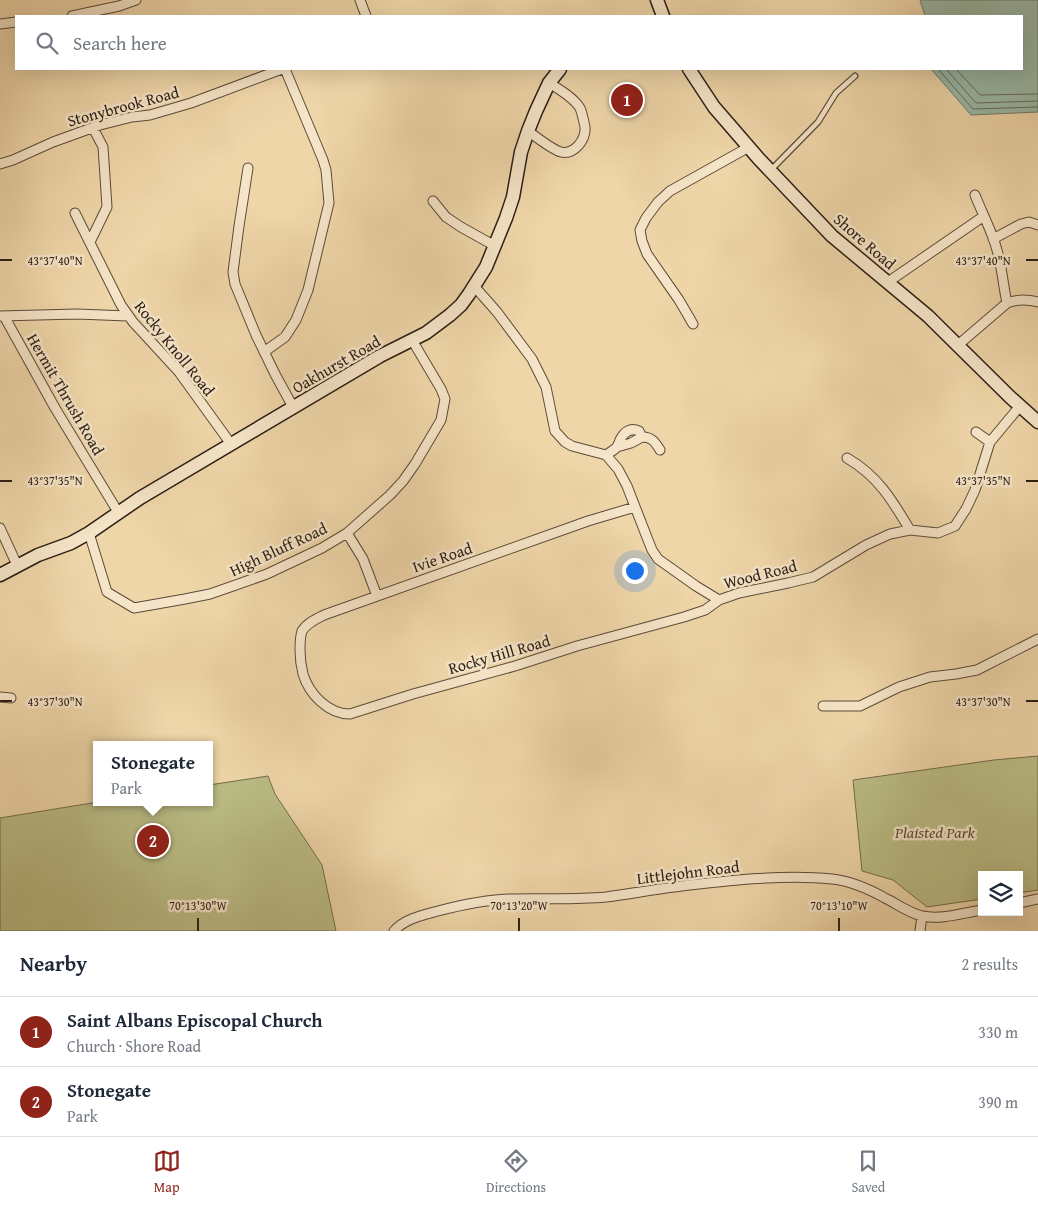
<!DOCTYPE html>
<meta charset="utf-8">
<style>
body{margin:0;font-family:"Gentium Book Plus",serif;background:#f2f2f3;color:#1f2937}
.controls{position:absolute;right:15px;bottom:15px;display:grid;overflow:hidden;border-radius:0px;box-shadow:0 5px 20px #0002}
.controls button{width:45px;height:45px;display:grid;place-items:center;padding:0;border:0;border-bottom:1px solid #e0e1e3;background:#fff;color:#1f2937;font:25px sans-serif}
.you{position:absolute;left:634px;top:570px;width:18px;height:18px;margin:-12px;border:4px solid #fff;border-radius:50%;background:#1a73e8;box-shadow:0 0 0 8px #1a73e833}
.badge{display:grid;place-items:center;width:32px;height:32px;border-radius:50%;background:#8f2418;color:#fff;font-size:16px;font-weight:700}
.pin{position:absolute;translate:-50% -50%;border:2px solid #fff;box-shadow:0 1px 5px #0006}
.popup{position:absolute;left:93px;top:741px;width:120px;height:65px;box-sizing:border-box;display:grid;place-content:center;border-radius:0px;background:#fff;filter:drop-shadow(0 1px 4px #0005);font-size:16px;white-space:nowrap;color:#747a83}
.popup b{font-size:19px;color:#1f2937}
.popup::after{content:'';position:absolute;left:50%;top:100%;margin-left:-10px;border:10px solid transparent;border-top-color:#fff}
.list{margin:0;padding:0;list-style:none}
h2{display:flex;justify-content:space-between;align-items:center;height:65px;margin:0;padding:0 20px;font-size:21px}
h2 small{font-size:16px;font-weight:400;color:#747a83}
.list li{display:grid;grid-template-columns:32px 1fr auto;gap:15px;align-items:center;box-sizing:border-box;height:70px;padding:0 20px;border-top:1px solid #e0e1e3}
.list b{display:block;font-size:19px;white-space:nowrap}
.list p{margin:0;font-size:16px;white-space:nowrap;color:#747a83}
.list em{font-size:16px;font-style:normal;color:#747a83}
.icon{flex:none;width:28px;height:28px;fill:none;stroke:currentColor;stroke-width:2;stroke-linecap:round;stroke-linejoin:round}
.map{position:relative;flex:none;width:1038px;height:931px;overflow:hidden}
.search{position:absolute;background:#fff;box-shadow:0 5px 20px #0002;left:15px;right:15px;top:15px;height:55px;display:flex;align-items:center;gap:12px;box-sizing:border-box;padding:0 18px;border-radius:0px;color:#747a83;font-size:19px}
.sheet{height:205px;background:#fff}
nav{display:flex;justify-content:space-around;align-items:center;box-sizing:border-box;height:70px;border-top:1px solid #e0e1e3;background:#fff;font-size:14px;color:#747a83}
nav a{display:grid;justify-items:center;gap:2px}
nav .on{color:#8f2418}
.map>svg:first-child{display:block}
.green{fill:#bbbd86;stroke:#726d4d}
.water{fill:#9ab9a8;stroke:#6d7b6d}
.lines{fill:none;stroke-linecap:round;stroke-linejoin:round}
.shore{stroke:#626b5e;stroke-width:1}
.lane-casing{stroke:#5b4b39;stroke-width:7}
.street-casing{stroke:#5b4b39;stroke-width:11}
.secondary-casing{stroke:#2a1d14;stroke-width:15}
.lane{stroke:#f5e4c7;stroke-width:4.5}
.street{stroke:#f5e4c7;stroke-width:9}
.secondary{stroke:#f5e4c7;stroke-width:12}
.ticks{fill:none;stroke:#2a1d14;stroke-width:2}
.labels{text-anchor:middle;stroke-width:5;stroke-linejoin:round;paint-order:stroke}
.street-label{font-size:16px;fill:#2a1d14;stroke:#f5e4c7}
.park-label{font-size:16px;font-style:italic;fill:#564d36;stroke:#f5e4c7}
.ticks-label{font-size:12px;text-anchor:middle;fill:#2a1d14;stroke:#f5e4c7;stroke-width:5;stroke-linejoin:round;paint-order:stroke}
</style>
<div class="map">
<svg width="1038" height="931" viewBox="0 0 1038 931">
<rect width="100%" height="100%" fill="#efd6a9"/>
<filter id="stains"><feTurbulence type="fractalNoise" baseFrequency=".004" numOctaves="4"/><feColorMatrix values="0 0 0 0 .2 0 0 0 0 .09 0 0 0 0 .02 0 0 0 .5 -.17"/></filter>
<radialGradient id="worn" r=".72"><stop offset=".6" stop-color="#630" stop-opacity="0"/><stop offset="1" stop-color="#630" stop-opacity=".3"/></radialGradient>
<path class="green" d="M1038 756V890L1019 893V875H982V899L927 907 893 880 862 871 853 780 994 760Z
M268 776 275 794 322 865 336 931H0V818L98 802H209V785Z"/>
<path class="water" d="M920 0H1038V112L971 115 931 69H1022V16H925Z"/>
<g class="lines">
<path class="shore" d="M938 69 973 109 1038 107
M946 69 976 103 1038 101
M956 69 980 95 1038 94"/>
<defs>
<path id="lane" d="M771 170 818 122 836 93 855 76"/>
<path id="street" d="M360 0 366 16
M72 16 119 6 136 0
M0 24 16 22
M528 131C536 137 553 150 561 152 574 155 586 140 585 127 584 122 582 113 580 108 574 98 559 89 549 83
M0 164 13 160 53 142 100 125 132 117 150 115 191 103 282 69
M248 168 239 226 233 272 235 284 256 335 275 374 293 407
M975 195C982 213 992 231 997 250 1002 267 1003 285 1007 303
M433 201 446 217 461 227 495 246
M75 213 121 305 133 322 179 372 231 444
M993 239 1021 224 1029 222 1038 225
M90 242 107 207 103 147 93 128
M888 282 984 216
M474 286 497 312 532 359 546 387 555 431 565 442 572 446 606 455 618 469 627 486 648 540 652 550 658 559 696 586 719 600 739 593 788 583 813 577 866 545 890 534 910 530 938 533 955 526 966 509 975 490 990 442 1020 406
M0 316 77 314 128 316
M4 316 55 408 118 512
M693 324 679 300 647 254 642 241 640 230 646 218 658 202 670 191 749 147
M958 345 1007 303C1017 299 1027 299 1038 302
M264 352 285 337 296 320 308 290 329 203 326 170 323 160 285 69
M976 432 990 442
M642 437C652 437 655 442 660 450
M606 455C609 453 614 450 616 448 618 446 619 443 620 440 624 432 630 427 639 431L642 437 631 443 617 447
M847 458C878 476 892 500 910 530
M635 507 588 521 324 615C316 619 307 623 302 631 300 637 300 644 300 650 300 658 301 666 303 674 309 694 328 714 350 714L413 694 515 666 577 646 684 617 705 610 719 600
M0 528 17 565
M89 533 107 592 134 608 185 599 210 594 267 574 322 548 347 533 390 495 403 481 415 464 441 420 445 399 441 389 412 340
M347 533 363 559 377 596
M0 697 11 698
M823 706H860L899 687 930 677 956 674 977 670 1038 639
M1019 903 1038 899
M394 931C404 919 423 915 438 911 461 905 485 900 508 899 541 898 574 900 606 897 629 894 651 890 674 887 724 881 782 874 832 879 850 881 869 889 885 898 897 904 909 913 922 916 942 920 962 913 982 910
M920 931 922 916"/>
<path id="secondary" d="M657 0 663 16
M689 69 714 107 727 122 759 159 832 236 928 316 1010 397 1038 422
M0 575 38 555 71 543 89 533 140 498 380 356 426 333 450 315 461 305 469 294 486 267 506 218 513 197 521 152 528 131 536 111 549 83 560 69"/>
</defs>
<use href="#lane" class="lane-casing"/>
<use href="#street" class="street-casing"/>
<use href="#secondary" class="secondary-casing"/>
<use href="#lane" class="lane"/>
<use href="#street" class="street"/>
<use href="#secondary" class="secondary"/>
</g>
<path class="ticks" d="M0 260H12M1026 260H1038M0 481H12M1026 481H1038M0 701H12M1026 701H1038M198 918V931M519 918V931M839 918V931"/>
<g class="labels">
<g class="street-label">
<text transform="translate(123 106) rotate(-15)" y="6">Stonybrook Road</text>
<text transform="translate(865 241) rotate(41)" y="6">Shore Road</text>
<text transform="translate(175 348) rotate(51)" y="6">Rocky Knoll Road</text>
<text transform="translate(336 364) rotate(-30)" y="6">Oakhurst Road</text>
<text transform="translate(66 394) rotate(60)" y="6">Hermit Thrush Road</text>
<text transform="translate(278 549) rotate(-25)" y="6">High Bluff Road</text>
<text transform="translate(442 557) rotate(-19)" y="6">Ivie Road</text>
<text transform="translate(760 574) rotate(-14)" y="6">Wood Road</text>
<text transform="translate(499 654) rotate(-16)" y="6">Rocky Hill Road</text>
<text transform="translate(688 872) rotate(-7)" y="6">Littlejohn Road</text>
</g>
<g class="park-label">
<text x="935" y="838">Plaisted Park</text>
</g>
</g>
<g class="ticks-label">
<text x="55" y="265">43°37'40"N</text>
<text x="983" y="265">43°37'40"N</text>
<text x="55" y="485">43°37'35"N</text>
<text x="983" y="485">43°37'35"N</text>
<text x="55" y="706">43°37'30"N</text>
<text x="983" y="706">43°37'30"N</text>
<text x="198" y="910">70°13'30"W</text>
<text x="519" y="910">70°13'20"W</text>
<text x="839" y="910">70°13'10"W</text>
</g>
<rect width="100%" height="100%" filter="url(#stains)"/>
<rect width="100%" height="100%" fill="url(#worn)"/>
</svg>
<div class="controls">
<button><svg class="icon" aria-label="layers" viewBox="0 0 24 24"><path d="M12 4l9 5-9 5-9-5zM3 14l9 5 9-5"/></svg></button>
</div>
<div class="you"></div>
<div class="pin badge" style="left:627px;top:100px">1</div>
<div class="pin badge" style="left:153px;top:841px">2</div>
<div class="popup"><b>Stonegate</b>Park</div>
<div class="search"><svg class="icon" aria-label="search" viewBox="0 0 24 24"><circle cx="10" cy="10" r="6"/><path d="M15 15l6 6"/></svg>Search here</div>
</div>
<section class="sheet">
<h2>Nearby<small>2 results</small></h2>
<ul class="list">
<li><span class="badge">1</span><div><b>Saint Albans Episcopal Church</b><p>Church · Shore Road</p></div><em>330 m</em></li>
<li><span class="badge">2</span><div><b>Stonegate</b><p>Park</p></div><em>390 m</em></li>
</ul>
</section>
<nav>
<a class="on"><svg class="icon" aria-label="map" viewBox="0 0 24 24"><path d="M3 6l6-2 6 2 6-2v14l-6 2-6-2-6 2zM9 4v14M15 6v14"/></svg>Map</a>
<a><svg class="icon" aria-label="directions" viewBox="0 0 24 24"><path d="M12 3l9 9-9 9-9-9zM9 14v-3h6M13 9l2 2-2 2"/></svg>Directions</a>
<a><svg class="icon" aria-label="saved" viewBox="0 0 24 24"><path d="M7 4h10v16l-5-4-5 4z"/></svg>Saved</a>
</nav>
